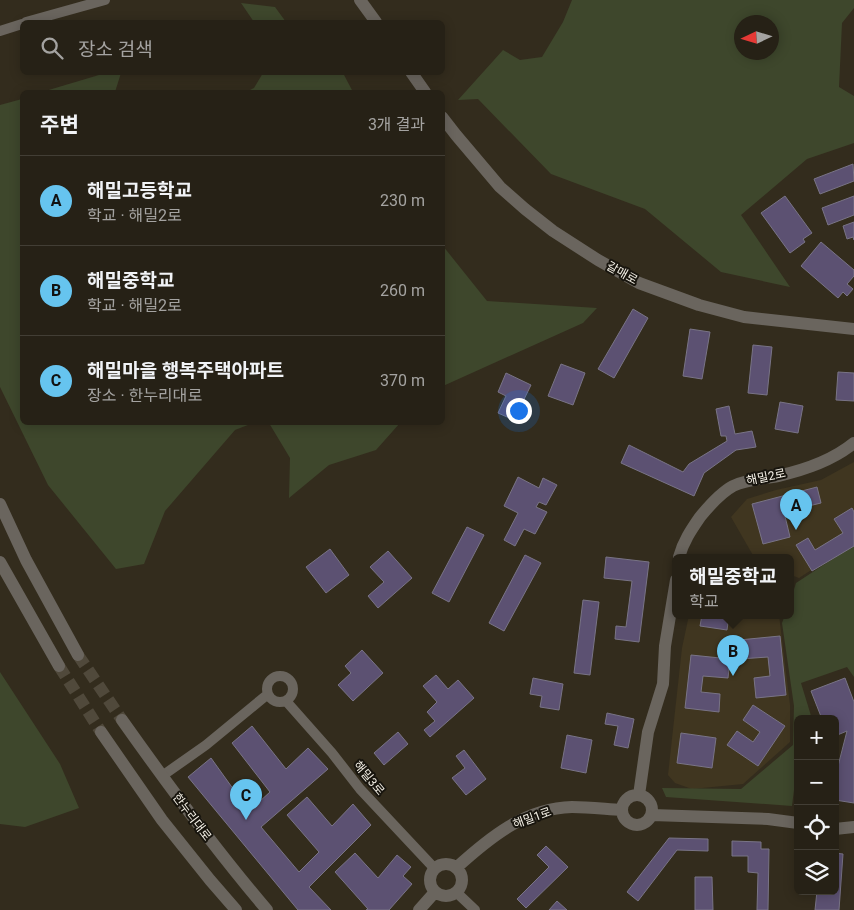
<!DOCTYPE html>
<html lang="ko">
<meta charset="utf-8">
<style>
body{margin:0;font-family:Roboto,"Noto Sans KR",sans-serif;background:#322e23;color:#f1f3f6}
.controls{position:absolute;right:15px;bottom:15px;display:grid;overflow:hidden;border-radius:8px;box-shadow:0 2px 12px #0003}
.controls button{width:45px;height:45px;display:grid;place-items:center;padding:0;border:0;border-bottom:1px solid #423e35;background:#262116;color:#f1f3f6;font:25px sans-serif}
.compass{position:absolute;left:734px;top:15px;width:45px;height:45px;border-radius:50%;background:#262116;box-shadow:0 2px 12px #0003;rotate:266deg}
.you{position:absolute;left:518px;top:410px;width:18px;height:18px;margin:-12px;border:4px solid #fff;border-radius:50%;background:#1a73e8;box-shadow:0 0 0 8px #1a73e833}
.badge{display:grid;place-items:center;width:32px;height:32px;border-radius:50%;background:#66c4ef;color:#111;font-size:16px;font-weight:700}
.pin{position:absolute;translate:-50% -41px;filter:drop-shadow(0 1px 2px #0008)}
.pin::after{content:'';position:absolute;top:26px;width:18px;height:15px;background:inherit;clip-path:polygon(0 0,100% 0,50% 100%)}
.popup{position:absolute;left:672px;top:554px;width:122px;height:65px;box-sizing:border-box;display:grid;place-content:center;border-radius:8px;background:#262116;filter:drop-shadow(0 1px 4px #0005);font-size:16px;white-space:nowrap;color:#a4a3a1}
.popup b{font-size:19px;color:#f1f3f6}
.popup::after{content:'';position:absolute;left:50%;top:100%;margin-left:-10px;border:10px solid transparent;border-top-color:#262116}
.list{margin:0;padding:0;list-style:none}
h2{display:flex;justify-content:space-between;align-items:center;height:65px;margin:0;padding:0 20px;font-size:21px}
h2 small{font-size:16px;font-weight:400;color:#a4a3a1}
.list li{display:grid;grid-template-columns:32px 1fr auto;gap:15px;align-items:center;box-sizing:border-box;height:90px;padding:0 20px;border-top:1px solid #423e35}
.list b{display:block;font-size:19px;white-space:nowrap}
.list p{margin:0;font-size:16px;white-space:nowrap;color:#a4a3a1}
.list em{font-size:16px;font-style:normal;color:#a4a3a1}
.icon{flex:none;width:28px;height:28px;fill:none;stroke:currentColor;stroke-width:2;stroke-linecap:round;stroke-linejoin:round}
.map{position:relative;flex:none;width:854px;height:910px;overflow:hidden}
.search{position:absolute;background:#262116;box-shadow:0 2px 12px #0003;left:20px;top:20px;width:425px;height:55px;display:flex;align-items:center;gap:12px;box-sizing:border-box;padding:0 18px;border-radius:8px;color:#a4a3a1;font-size:19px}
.panel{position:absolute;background:#262116;box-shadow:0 2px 12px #0003;left:20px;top:90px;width:425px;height:335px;border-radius:8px}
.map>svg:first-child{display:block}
.built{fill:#403620}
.green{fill:#3e472c;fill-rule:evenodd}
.building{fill:#5c5172;stroke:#797486}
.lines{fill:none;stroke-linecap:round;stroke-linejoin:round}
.tertiary-tunnel{stroke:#50493b;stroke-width:12;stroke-dasharray:12 6;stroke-linecap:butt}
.minor{stroke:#6a655e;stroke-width:10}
.tertiary{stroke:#6a655e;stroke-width:12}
.labels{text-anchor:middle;stroke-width:4;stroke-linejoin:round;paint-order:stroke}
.street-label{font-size:12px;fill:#f4f0e6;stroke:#18150e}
</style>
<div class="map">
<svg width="854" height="910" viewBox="0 0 854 910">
<rect width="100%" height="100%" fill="#332c1d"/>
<path class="built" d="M854 462V542L799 578 791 575 790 557H754L731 517 747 499 776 490 821 480Z
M689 615H779L790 705V742L743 784 692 789 675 783 668 775 682 648Z"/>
<path class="green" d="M572 0H854V8L842 23 839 87 854 96V143L807 159 741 215 790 287 721 272 645 209 551 174 478 99 458 100 503 50 520 60 542 57 563 22ZM742 22H772V52H742Z
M241 3 275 7 286 22H254Z
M109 72 121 73 115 92H42Z
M263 73H343L353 92H246L254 88Z
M22 99V422L253 423 235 430 165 511 144 564 116 569 48 485 0 387V105Z
M443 246 487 301 597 308 583 323 443 386Z
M269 423H400L376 450 329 465 289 498 290 458Z
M854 545V677L847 667 801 683 812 719H798V758L792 806 666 797 662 788 741 789 793 745 794 706 782 623 785 615H790L791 599 796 583Z
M0 672 60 764 79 808 25 827 0 824Z"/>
<path class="building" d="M853 164 854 181 820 194 814 179Z
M785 196 812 233 803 239 805 242 790 253 761 213Z
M854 196V215L828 225 822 208Z
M854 222V240L853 237 847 239 843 226Z
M821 242 854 270V276L847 284 853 289 847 296 843 292 838 298 801 266Z
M633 309 648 318 614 378 598 369Z
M690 329 710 332 702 379 683 376Z
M753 345 772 347 767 395 748 393Z
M561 364 585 373 573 405 548 396Z
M838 372 854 373V401L836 400Z
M506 373 531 385 514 420 498 413 506 396 498 392Z
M780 402 803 406 798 433 775 429Z
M729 406 735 434 752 431 756 447 736 450 704 473 694 496 621 463 629 445 683 472 689 464 727 441 726 436H721L716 409Z
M518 477 539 488 543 478 557 485 546 505 539 502 536 507 547 512 535 534 524 529 515 546 504 540 518 513 504 506Z
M817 487 821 503 784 512 790 537 763 544 752 504Z
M852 508 854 512V546L812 571 796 545 808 538 815 550 843 533 834 519Z
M467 527 484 535 449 602 432 593Z
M330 549 349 575 326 593 306 567Z
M388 551 412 578 378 608 368 596 384 582 370 567Z
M525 555 541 563 504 631 489 623Z
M606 557 649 562 639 642 615 639 616 626 626 627 632 581 604 578Z
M583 600 599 602 590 675 574 673Z
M702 615H729L727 630 700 626Z
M780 636 786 695 756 698 754 678 770 676 768 657 740 659 739 640Z
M362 650 383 673 353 701 338 685 351 673 345 666Z
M691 655 730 659 728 678 703 676 701 692 720 694 719 712 685 708Z
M436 675 448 689 458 680 474 698 430 737 424 730 435 721 427 712 437 702 423 686Z
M533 678 563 684 559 710 540 707 542 696 530 694Z
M845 678 854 702V803L835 800V770H837L847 731 835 736V719H822L811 691Z
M753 705 785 726 758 766 727 745 737 731 753 742 760 732 743 720Z
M607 713 634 719 628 748 614 745 618 726 605 724Z
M252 726 286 769 308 748 328 769 261 827 299 872 319 852 287 815 307 797 332 826 353 804 371 825 309 887 331 910H298L188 777 211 758 249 811 270 792 232 743Z
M398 732 408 744 384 765 374 753Z
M681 733 716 738 712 768 677 763Z
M567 735 592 740 586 773 561 768Z
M464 750 486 779 466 795 452 778 465 768 456 756Z
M669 838 708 839V851L677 850 638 901 627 892Z
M732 841 761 842V849H769L768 910H757L758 873 748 872V856H732Z
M546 846 568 867 526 908 517 899 549 867 537 855Z
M355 853 378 878 397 855 411 867 403 876 412 884 389 910H366L368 909 335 872Z
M835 853 843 854 839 910H815L817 891H835Z
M695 877H712L713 910H695Z
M557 901 567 910H549Z"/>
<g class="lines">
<path class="tertiary-tunnel" d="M78 655 122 720
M59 666 101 732"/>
<path class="minor" d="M26 22 105 0
M0 31 22 24
M267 689a13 13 0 1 1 26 0a13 13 0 1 1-26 0Z
M286 701 332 753 360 789 435 869
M162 776 206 745 268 694
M456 892 475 910"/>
<path class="tertiary" d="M360 0 376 22
M411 72 425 92
M442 117 456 135 500 187 525 209 553 231 598 260 639 283 699 305 744 317 854 329
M0 504 26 560 78 655
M679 557C683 542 691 530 700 517 709 506 720 493 733 486 747 479 763 479 778 476 805 470 832 461 854 443
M0 562 59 666
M122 720C168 785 215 849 267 910
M101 732 162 820 210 880 236 910
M622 810a15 15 0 1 1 30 0a15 15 0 1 1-30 0Z
M639 795 648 732 663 684 665 646 676 580
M652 815 768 819 798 823
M835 829 854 827
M430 880a16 16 0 1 1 32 0a16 16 0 1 1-32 0Z
M456 868C489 838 525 808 572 807 589 807 605 809 622 810
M419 910 435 892"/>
</g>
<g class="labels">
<g class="street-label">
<text transform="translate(622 273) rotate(29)" y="4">갈매로</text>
<text transform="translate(766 477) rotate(-12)" y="4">해밀2로</text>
<text transform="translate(369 778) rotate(50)" y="4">해밀3로</text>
<text transform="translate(192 817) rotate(53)" y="4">한누리대로</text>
<text transform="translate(532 818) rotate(-20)" y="4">해밀1로</text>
</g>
</g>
</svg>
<div class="controls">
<button>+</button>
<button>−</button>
<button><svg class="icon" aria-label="locate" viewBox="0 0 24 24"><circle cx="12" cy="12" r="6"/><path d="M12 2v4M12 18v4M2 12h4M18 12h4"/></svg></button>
<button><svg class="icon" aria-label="layers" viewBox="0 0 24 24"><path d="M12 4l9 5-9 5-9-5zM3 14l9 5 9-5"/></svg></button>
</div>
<svg class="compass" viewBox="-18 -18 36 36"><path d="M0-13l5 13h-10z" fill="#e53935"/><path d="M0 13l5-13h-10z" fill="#a4a3a1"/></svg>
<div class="you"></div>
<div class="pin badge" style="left:796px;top:530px">A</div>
<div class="pin badge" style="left:733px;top:676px">B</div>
<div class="popup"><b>해밀중학교</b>학교</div>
<div class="pin badge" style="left:246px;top:820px">C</div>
<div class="search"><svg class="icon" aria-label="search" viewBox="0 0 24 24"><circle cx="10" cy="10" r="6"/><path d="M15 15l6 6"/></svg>장소 검색</div>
<section class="panel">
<h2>주변<small>3개 결과</small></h2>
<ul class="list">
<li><span class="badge">A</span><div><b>해밀고등학교</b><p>학교 · 해밀2로</p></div><em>230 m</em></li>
<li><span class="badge">B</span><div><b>해밀중학교</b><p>학교 · 해밀2로</p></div><em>260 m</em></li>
<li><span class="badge">C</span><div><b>해밀마을 행복주택아파트</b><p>장소 · 한누리대로</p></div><em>370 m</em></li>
</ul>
</section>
</div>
